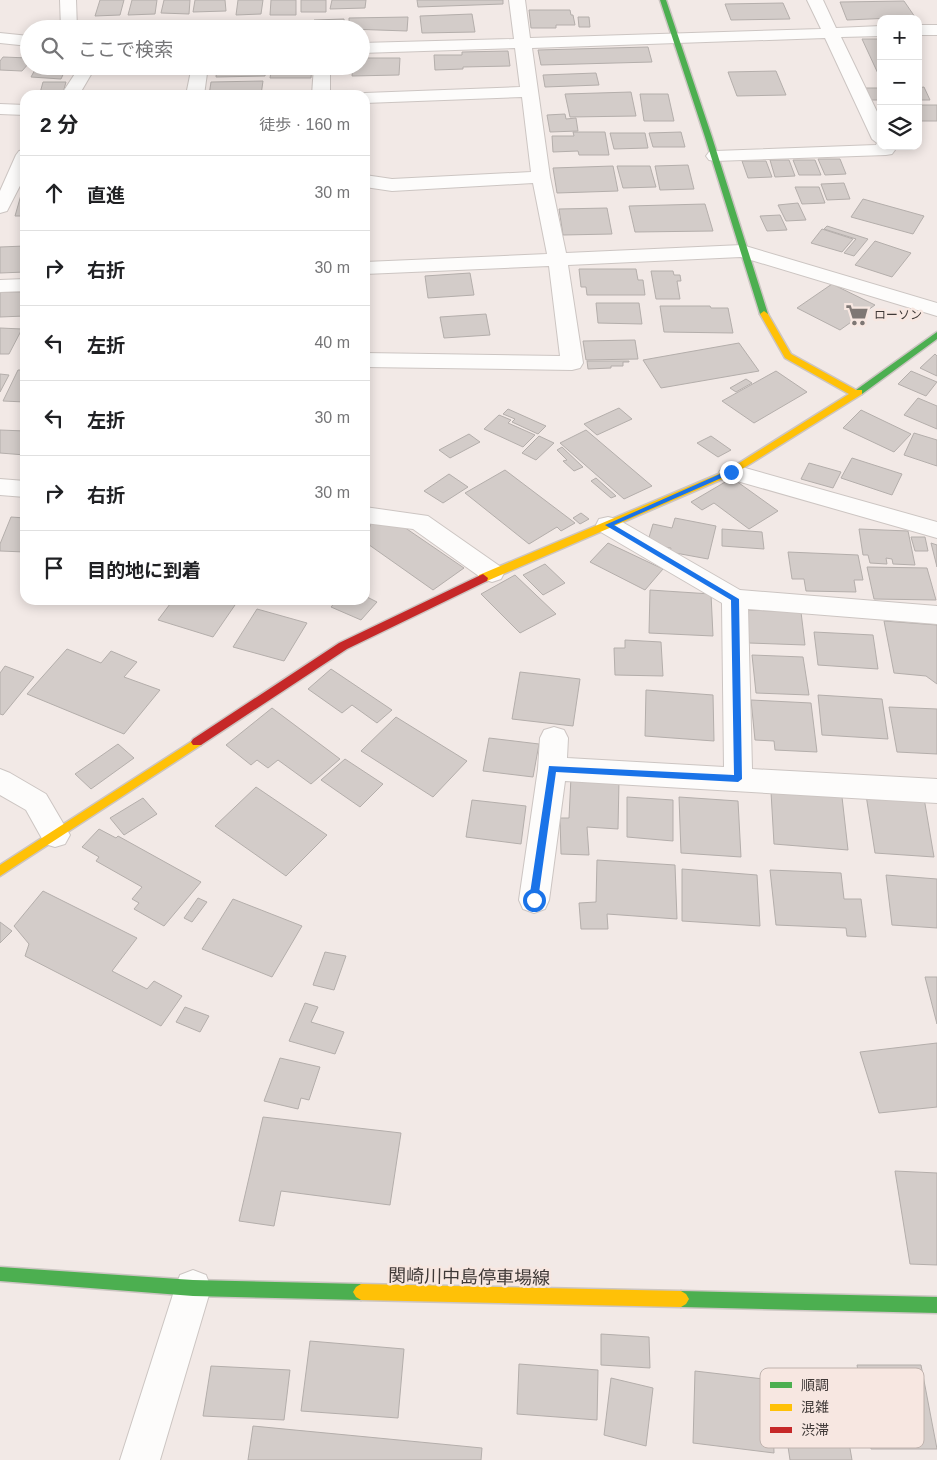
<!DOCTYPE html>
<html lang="ja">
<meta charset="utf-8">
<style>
body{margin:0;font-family:Arial,"Noto Sans JP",sans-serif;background:#f6f6f6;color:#202124}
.controls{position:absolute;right:15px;top:15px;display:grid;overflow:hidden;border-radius:10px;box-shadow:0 2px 12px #0003}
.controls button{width:45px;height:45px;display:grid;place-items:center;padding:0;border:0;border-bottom:1px solid #e0e0e0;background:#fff;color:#202124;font:25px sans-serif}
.stop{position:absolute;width:15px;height:15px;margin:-11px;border:4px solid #1a73e8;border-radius:50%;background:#fff}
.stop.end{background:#1a73e8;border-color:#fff;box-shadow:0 1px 5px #0008}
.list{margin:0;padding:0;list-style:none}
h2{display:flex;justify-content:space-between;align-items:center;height:65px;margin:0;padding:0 20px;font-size:21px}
h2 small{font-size:16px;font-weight:400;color:#757577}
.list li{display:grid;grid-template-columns:32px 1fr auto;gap:15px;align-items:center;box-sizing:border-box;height:75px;padding:0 20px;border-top:1px solid #e0e0e0}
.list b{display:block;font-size:19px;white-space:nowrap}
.list em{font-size:16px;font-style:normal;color:#757577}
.icon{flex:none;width:28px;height:28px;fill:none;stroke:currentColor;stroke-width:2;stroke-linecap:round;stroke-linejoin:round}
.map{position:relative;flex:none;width:937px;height:1460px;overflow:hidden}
.search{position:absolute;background:#fff;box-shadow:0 2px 12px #0003;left:20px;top:20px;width:350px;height:55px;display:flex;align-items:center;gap:12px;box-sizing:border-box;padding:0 18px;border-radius:28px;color:#757577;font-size:19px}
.panel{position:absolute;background:#fff;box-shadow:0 2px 12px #0003;left:20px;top:90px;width:350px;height:515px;border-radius:15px}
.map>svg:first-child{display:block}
.building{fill:#d3ccc9;stroke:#b4aeab}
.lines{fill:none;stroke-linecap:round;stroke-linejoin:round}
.street-casing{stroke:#ccc5c2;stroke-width:2}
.fast-casing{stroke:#ccc5c2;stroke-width:3}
.slow-casing{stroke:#ccc5c2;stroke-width:3}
.jam-casing{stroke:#ccc5c2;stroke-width:3}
.street{fill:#fdfcfb;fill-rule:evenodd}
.fast{fill:#4caf50;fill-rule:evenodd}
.slow{fill:#ffc107;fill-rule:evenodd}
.jam{fill:#c62828;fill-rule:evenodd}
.route{fill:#1a73e8}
.labels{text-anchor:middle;stroke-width:5;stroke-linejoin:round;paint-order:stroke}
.far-poi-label{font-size:12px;fill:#3f3937;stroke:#f7e7e1;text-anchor:start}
.near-street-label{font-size:18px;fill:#3f3937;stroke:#f7e7e1}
.key{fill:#f7e7e1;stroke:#c0b3ae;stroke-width:1}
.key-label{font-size:14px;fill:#3f3937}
</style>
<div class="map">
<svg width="937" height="1460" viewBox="0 0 937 1460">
<rect width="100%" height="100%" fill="#f2e9e6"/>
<path class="building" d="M100 0H124L120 15 95 16Z
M132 0H157L155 14 128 15Z
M164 0H190L189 14 161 13Z
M195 0H225L226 11 193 12Z
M238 0H263L261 14 236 15Z
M271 0H296V15H270Z
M301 0H326V12H301Z
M332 0H366L365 8 330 9Z
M417 0H503V4L418 7Z
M904 1 915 17 847 20 840 2Z
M783 3 790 19 731 20 725 4Z
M529 10H570L571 15H573L575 25H556V28H531Z
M472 14 475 32 422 33 420 16Z
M408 17 407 31 349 29V18Z
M578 17H589L590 27H579Z
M344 19 345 29H313L314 20Z
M307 21V29H275L277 22Z
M184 22V29H136L137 24Z
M194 23 219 24V29H193Z
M242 23V29H225V24Z
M130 24V29H96V25Z
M862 39H881V80Z
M648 47 652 62 541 65 538 50Z
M508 51 510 66 463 67V69L435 70 434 55H462V52Z
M3 57 29 58V63L22 71 0 70V61Z
M361 58H400L399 75 352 76 353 66H361Z
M37 66H67L61 79 31 77Z
M217 66H266L265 76 216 77Z
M272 66H312L311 78H270Z
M776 71 786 95 737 96 728 72Z
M596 73 599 85 545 87 543 75Z
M263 81 261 95H209L211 82Z
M43 82H66L63 93H40Z
M924 87 930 100H918V88Z
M866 88H881V100H871Z
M631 92 636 116 570 117 565 94Z
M640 94H668L674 121H644Z
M918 105H937V121H918Z
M565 114 566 119 576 118 578 131 550 132 547 115Z
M573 132H605L609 155H579L578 151 553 152 552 136H574Z
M681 132 685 147H653L649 133Z
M610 133H645L648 148 614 149Z
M818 159H840L846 174 825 175Z
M770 160H789L795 176 775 177Z
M793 160H815L821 175H799Z
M742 161H766L772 177 748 178Z
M688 165 694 189 660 190 655 166Z
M613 166 618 191 557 193 553 168Z
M617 166H650L656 187 623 188Z
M844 183 850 199 827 200 821 184Z
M795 187H819L825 203 802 204Z
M21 195H25V216H15Z
M863 199 924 216 913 234 851 217Z
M798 203 806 220 786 221 778 205Z
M705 204 713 231 635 232 629 206Z
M607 208 612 234 563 235 559 209Z
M780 215 787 230 767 231 760 216Z
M827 226 868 239 854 256 844 253 856 239 824 229Z
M822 229 853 239 842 252 811 243Z
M875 241 911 253 892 277 855 265Z
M25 246V272L0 273V247Z
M579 269H636L638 280H643L645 295H587L586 287H581Z
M651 271H673L674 275H680L681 281H677L680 299H656Z
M470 273 474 295 428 298 425 276Z
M832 284 875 305 840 330 797 308Z
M0 292H25V316L0 317Z
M596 303H639L642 324 598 323Z
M660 306H710L711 308H728L733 333 664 332Z
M486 314 490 335 444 338 440 317Z
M0 328 22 329 9 354H0Z
M635 340 638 359 586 360 583 341Z
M739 343 759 371 661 388 643 360Z
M935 354 937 356V376L920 368Z
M587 361H629V362H623V366H611V368L588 369Z
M18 370H25V402L3 401Z
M776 371 807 392 754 423 722 401Z
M911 371 937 382 926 396 898 384Z
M0 374 9 375 0 392Z
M746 379 752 383 736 392 730 388Z
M918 398 937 406V429L904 415Z
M619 408 632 419 597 435 584 424Z
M508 409 546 426 538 434 512 422 515 419 503 414Z
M861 410 911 434 894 452 843 428Z
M499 415 511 420 508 423 535 435 523 447 484 429Z
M0 430 25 431V455L0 453Z
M586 430 652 486 624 499 560 443Z
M914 433 937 440V466L904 455Z
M469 434 480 442 450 458 439 450Z
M539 436 554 443 536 460 522 453Z
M711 436 731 450 718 457 697 443Z
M562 447 583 467 574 471 563 461 567 460 557 450Z
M852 458 902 474 892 495 841 478Z
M809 463 841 472 833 488 801 479Z
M505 470 575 523 561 531 557 527 529 544 465 493Z
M449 474 468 487 443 503 424 491Z
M596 478 616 496 611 498 591 481Z
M732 478 778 511 749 529 714 503 702 510 691 502Z
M581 513 589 519 580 524 573 518Z
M11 517 25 518V552L0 551V544Z
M675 518 716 526 708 559 670 552 671 548 647 544 653 524 672 528Z
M371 523 404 527 464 568 433 590 365 542Z
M722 529 762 532 764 549 722 546Z
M859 529 908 531 915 565 893 564 892 559 886 558 887 564 870 563 868 555H863Z
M911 537H925L928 551H915Z
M608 543 663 569 645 590 590 562Z
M931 543 937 545V567Z
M788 552 858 555 863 580H854L856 592 806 591 804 579H792Z
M545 564 565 583 543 595 523 575Z
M867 567 927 568 936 600 874 599Z
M515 575 556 614 520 633 481 594Z
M650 590 711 594 713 636 649 633Z
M365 596 377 602 361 620 331 607 337 600H365Z
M173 600H220L235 605 213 637 158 620Z
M257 609 307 623 284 661 233 647Z
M746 610 801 612 805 645 749 643Z
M884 621 937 625V684L926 676 894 673Z
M814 632 873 635 878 669 818 665Z
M625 640 661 642 663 676 615 675 614 648H625Z
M67 649 101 663 111 651 137 662 124 677 160 690 124 734 27 694Z
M752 655 803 657 809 695 756 693Z
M5 666 34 677 3 715 0 714V673Z
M331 669 392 710 377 723 352 705 342 713 308 689Z
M520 672 580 679 573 726 512 719Z
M646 690 713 695 714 741 645 736Z
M818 695 882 699 888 739 822 735Z
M751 700 811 703 817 752 775 750 774 741 755 740Z
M889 707 937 709V754L897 752Z
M272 708 340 759 311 784 278 760 268 768 257 760 251 765 226 745Z
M396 717 467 761 433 797 361 751Z
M489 738 539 744 533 777 483 771Z
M118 744 134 758 91 789 75 774Z
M345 759 383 784 360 807 321 780Z
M571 777 619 780 618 829 587 827 589 855 561 854 560 818H569Z
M256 787 327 835 286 876 215 826Z
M771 792 842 797 848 850 774 844Z
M866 795 924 798 934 857 875 853Z
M627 797 673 800V841L627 837Z
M679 797 738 801 741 857 681 853Z
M143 798 157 814 124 835 110 818Z
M472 800 526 806 521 844 466 837Z
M99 829 116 838 118 836 201 882 164 926 134 909 139 903 132 899 142 887 96 861 99 857 82 847Z
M597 860 675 865 677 919 607 914 608 929H581L579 903 596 902Z
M682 869 757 875 760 926 682 921Z
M770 870 841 873 844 899H861L866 937 847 936 846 928 776 925Z
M886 875 937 879V928L892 925Z
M43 891 137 938 112 971 147 989 154 981 182 996 161 1026 25 956 29 944 14 926Z
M198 898 207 902 192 922 184 918Z
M233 899 302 926 272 977 202 949Z
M0 922 12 931 0 943Z
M325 952 346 956 334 990 313 985Z
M925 977H937V1024Z
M305 1003 318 1007 311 1022 344 1032 335 1054 289 1041Z
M185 1007 209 1016 200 1032 176 1022Z
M937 1043V1107L879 1113 860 1052Z
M280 1058 320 1067 309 1100 301 1098 298 1109 264 1101Z
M263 1117 401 1133 390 1205 281 1191 274 1226 239 1221Z
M895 1171 937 1173V1265L910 1264Z
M601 1334 649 1337 650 1368 601 1365Z
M310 1341 404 1349 398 1418 301 1411Z
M519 1364 598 1370 597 1420 517 1414Z
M857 1365H921L937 1449H871Z
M211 1366 290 1370 284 1420 203 1416Z
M695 1371 772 1380 774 1453 693 1443Z
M611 1378 653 1388 646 1446 604 1435Z
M778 1379H838L852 1460H790Z
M253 1426 482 1448 481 1460H248Z"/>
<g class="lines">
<defs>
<path id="street" d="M60 0H76L77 29H61Z
M509 0H525L530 38 821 29 807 0H823L836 28 881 26V36L841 37 881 120V146H893L895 150 892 154 886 155 715 161 709 160 706 156 709 152 715 151 876 145 877 143 872 139 825 38 532 48 550 177 566 253 742 245 937 303V316L741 257 568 265 583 363 580 368 572 370 365 367V353L560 356 549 266 365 274V262L547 254 533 183 392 191 365 187V175L392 179 531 172 522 97 365 103V95H359L365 93 520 87 515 48 361 53V43L514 39Z
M918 25H937V35H918Z
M0 33 29 36V46L0 43Z
M80 66H96L79 95H61Z
M192 66H208L204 95H186Z
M314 66H330V95H312Z
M0 104 25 105V115L0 114Z
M25 150V176L7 211 0 213V191L16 155 19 151Z
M25 279V291L0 292V280Z
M731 464 937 522V538L723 477 719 472 723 467Z
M0 479 25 481V497L0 495Z
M365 507 428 516 501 567 504 573 501 579 492 582 483 579 413 529 365 523Z
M608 517 617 519 740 590 937 606V624L748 609 752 769 937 779V803L565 781 549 900 545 909 534 913 523 909 519 900 538 769 540 738 544 730 554 727 564 730 568 738 567 758 724 767 722 603 599 531 596 525 599 519Z
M0 769 10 773 46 794 70 835 65 844 55 847 45 844 26 810 0 795Z
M193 1270 206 1275 211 1288 160 1460H120L175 1288 180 1275Z"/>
<path id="fast" d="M660 0H666L712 137 768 314 767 316 764 317 760 314 705 137Z
M937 332V339L862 394H856V390Z
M0 1267 193 1280 361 1284 366 1287 369 1292 366 1297 361 1300 193 1296 0 1281Z
M681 1291 937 1297V1313L681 1307 676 1304 673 1299 676 1294Z"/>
<path id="slow" d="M764 311 768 314 791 354 856 390H862V394L734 474 487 581H479L478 578 479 575 728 470 849 394 785 358 760 314Z
M197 738 201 739 203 742 201 745 0 876V865Z
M361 1284 681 1291 686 1294 689 1299 686 1304 681 1307 361 1300 356 1297 353 1292 356 1287Z"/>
<path id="jam" d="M483 574 488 578 487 581 347 649 201 745H193L191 742 193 739 339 643Z"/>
</defs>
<use href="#street" class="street-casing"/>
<use href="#fast" class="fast-casing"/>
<use href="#slow" class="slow-casing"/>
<use href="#jam" class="jam-casing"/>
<use href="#street" class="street"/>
<use href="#fast" class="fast"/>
<use href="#slow" class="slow"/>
<use href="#jam" class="jam"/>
</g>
<path class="route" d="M729 470 735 472 614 525 739 599 742 779 738 782 556 772 538 900 537 902H531L529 900 549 766 734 775 731 600 605 525Z"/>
<defs>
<symbol id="supermarket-bare" viewBox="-9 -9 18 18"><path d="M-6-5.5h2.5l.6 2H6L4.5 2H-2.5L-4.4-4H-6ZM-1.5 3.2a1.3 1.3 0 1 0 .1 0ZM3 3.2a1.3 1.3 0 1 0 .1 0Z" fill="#7e7774" stroke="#f7e7e1" stroke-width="2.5" paint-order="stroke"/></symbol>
</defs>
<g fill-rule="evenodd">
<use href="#supermarket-bare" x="841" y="299" width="32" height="32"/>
</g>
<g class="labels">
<g class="far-poi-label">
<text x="874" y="319">ローソン</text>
</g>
<g class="near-street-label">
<text transform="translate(469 1277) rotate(1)" y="6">関崎川中島停車場線</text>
</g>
</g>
<rect x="760" y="1368" width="164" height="80" rx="8" class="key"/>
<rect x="770" y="1382" width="22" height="6" fill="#4caf50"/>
<rect x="770" y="1404" width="22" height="7" fill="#ffc107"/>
<rect x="770" y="1427" width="22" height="6" fill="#c62828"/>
<g class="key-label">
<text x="801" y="1390">順調</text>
<text x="801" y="1412">混雑</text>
<text x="801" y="1435">渋滞</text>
</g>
</svg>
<div class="controls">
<button>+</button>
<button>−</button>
<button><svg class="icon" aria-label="layers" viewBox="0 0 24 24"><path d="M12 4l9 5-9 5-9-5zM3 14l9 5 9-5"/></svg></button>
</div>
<div class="stop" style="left:534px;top:900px"></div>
<div class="stop end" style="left:731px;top:472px"></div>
<div class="search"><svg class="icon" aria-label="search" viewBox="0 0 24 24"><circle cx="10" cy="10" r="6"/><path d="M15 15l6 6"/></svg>ここで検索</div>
<section class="panel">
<h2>2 分<small>徒歩 · 160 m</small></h2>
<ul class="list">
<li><svg class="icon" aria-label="ahead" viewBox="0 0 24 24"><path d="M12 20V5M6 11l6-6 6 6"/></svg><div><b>直進</b></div><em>30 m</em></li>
<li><svg class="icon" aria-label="right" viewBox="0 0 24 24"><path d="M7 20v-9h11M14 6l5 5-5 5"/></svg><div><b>右折</b></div><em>30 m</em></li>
<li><svg class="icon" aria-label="left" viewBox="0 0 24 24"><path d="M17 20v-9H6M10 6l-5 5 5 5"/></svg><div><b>左折</b></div><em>40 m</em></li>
<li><svg class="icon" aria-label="left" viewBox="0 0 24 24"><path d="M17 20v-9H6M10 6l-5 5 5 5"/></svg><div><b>左折</b></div><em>30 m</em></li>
<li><svg class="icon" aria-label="right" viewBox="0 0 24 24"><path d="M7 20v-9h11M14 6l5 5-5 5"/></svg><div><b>右折</b></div><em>30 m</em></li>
<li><svg class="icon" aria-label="arrive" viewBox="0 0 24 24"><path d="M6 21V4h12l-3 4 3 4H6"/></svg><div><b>目的地に到着</b></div></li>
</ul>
</section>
</div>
